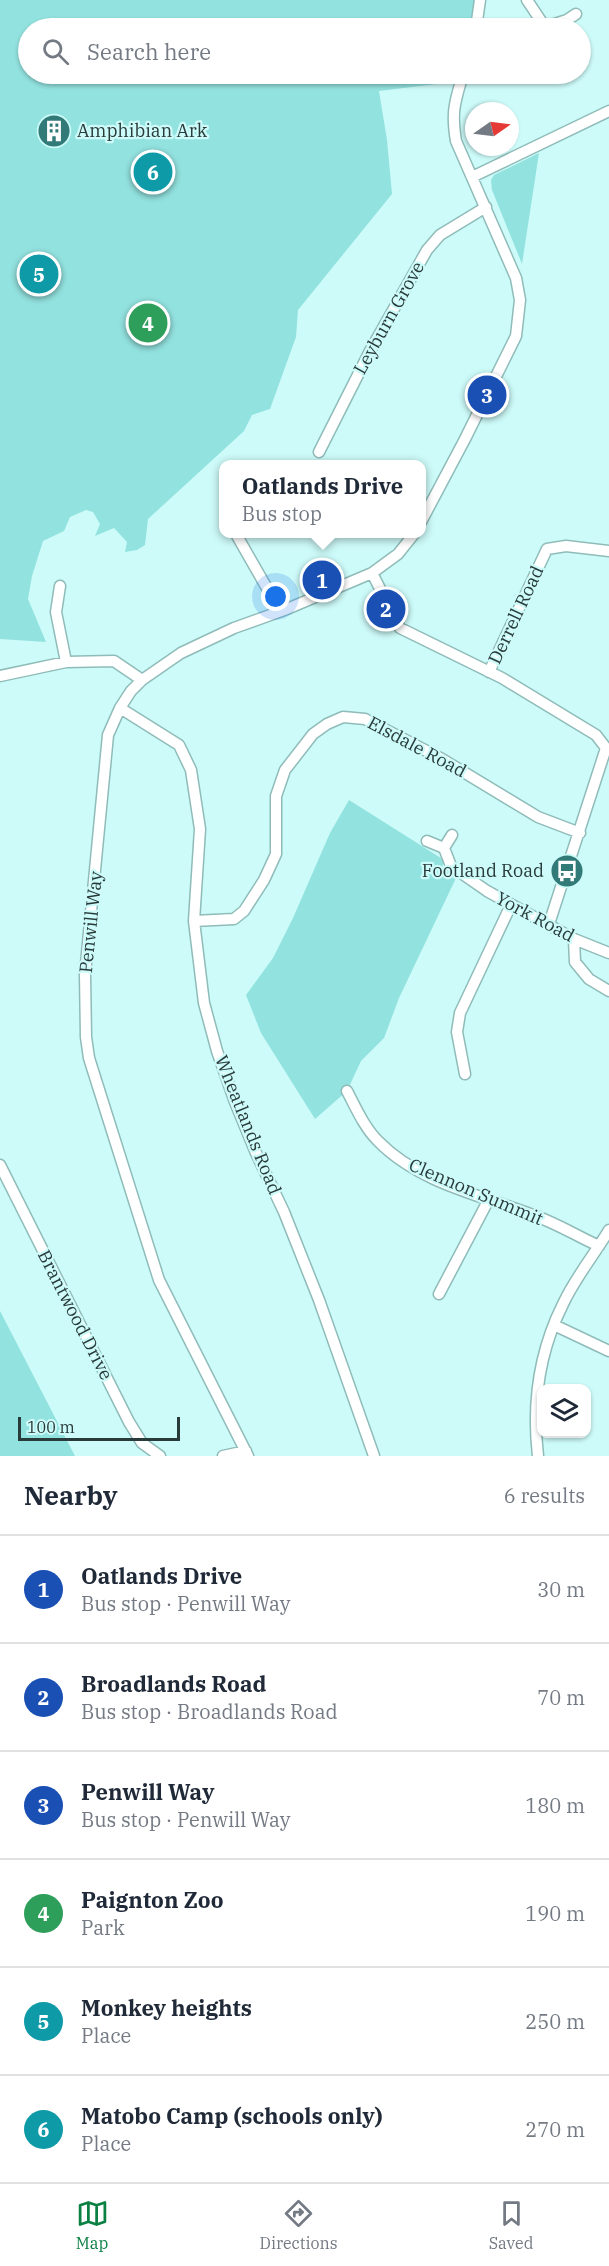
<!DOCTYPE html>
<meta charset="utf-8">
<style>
body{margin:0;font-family:"IBM Plex Serif",serif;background:#f2f2f3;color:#1f2937}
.controls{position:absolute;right:18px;bottom:18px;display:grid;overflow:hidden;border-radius:12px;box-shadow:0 2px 4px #0004}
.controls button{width:54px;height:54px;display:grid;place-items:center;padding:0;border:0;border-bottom:2px solid #e0e1e3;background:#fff;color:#1f2937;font:30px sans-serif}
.compass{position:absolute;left:465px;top:102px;width:54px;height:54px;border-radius:50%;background:#fff;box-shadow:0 2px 4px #0004;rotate:76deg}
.scale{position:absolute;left:18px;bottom:15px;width:162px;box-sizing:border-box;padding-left:6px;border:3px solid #283a39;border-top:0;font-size:16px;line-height:21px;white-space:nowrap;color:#283a39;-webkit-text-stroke:4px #cdfbf9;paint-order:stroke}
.you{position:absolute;left:276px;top:597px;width:21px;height:21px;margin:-15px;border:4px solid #fff;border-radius:50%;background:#1a73e8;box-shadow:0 0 0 9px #1a73e833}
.badge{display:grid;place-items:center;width:39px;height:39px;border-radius:50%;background:#0b8043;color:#fff;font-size:20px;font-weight:700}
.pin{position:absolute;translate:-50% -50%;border:3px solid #fff;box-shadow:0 2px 6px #0006}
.popup{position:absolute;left:219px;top:460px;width:207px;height:78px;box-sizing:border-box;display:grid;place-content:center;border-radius:12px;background:#fff;filter:drop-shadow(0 2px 4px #0005);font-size:20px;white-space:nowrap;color:#747a83}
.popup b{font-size:22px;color:#1f2937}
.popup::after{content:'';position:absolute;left:50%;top:100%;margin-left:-12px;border:12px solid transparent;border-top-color:#fff}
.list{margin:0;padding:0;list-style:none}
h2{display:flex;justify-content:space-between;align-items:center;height:78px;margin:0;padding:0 24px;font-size:26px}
h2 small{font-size:20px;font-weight:400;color:#747a83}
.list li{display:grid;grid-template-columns:39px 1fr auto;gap:18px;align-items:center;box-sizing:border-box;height:108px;padding:0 24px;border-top:2px solid #e0e1e3}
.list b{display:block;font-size:22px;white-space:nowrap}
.list p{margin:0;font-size:20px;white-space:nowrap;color:#747a83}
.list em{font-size:20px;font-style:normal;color:#747a83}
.icon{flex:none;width:33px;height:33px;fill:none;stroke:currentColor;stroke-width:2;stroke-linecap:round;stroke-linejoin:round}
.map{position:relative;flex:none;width:609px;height:1456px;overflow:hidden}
.search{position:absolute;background:#fff;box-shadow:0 2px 4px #0004;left:18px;right:18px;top:18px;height:66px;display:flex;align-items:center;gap:15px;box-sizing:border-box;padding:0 21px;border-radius:33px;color:#747a83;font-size:22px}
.sheet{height:726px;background:#fff}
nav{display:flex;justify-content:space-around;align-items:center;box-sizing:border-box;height:84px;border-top:2px solid #e0e1e3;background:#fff;font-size:16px;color:#747a83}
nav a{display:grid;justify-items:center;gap:3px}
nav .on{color:#0b8043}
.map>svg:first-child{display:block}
.green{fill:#92e2df}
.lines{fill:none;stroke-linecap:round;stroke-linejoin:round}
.minor-casing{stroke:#8fbcb9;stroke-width:13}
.minor{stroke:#fff;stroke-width:10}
.labels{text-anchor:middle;stroke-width:4.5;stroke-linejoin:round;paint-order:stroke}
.poi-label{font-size:18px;fill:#283a39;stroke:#cdfbf9;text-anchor:start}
.street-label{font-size:18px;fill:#283a39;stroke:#cdfbf9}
</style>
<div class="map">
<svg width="609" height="1456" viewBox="0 0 609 1456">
<rect width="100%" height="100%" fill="#cdfbf9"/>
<path class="green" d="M0 0H480L476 28H28V74H463L461 81 379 91 387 140 392 194 298 310 296 337 270 409 252 415 244 431 148 519 145 545 137 550 125 552 127 542 114 528 95 536 100 524 93 512 86 510 70 517 64 531 43 541 32 576 28 599 46 642 0 639Z
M539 153 522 264 492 190 491 180 494 175Z
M349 800 444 860 442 868 456 878 399 998 384 1038 361 1061 347 1091 315 1119 261 1033 246 995 273 958 293 918 330 833Z
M0 1311 75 1456H0Z"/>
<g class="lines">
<defs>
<path id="minor" d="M527 0 545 27 567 20 576 14
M476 28 480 0
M472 177 609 111
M319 452 370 351 427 250 440 235 486 207
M421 522 465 439 516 336 520 300 516 278 456 141C451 111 455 102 463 74
M236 534 280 611
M372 573 400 628 502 678 596 735 606 748 549 924
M60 586 56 612 66 662
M489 672 547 549 566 546 609 551
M0 676 66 662 114 661 142 680
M120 708 179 745 191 770 200 829 194 921 204 1003 217 1051 235 1102 256 1153 284 1212 319 1300 374 1456
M427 841 444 848 451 866 487 891 574 939 609 953
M444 848 452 835
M194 921 234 919 244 911 264 880 276 854V796L285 770 313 734 327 724 343 717 365 719 442 759 538 817 580 833
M574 939 575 962 589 979 609 991
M465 1074 457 1032 460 1013 511 905
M347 1091C356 1108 364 1127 378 1141 419 1183 480 1195 533 1215 556 1223 577 1236 599 1246
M0 1165 129 1422 142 1443 160 1456
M439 1294 488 1201
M554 1325 609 1351
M223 1456 246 1451
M248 1456 159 1280 89 1058 86 1037 85 974 108 735 120 708 131 691 142 680 181 653 234 628 287 609 372 573 398 554 414 534
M538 1456C532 1404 539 1352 563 1304 575 1278 594 1255 609 1230"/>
</defs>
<use href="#minor" class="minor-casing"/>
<use href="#minor" class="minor"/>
</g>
<defs>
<symbol id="building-disc" viewBox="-11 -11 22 22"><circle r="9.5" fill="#317a78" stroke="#cdfbf9"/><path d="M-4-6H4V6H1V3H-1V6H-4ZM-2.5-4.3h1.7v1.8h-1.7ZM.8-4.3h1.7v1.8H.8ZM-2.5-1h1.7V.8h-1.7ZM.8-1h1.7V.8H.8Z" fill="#fff"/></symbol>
<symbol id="bus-disc" viewBox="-11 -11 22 22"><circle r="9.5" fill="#317a78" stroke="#cdfbf9"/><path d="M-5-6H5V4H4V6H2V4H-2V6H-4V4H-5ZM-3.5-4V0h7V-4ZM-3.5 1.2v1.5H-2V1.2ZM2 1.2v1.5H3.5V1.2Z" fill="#fff"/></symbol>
</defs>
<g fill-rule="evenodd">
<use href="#building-disc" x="35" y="112" width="38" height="38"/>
<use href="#bus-disc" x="548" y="852" width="38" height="38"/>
</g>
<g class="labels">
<g class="poi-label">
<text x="77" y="137">Amphibian Ark</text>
<text x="544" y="877" text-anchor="end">Footland Road</text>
</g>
<g class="street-label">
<text transform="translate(389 318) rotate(-61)" y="6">Leyburn Grove</text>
<text transform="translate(516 615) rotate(-65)" y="6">Derrell Road</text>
<text transform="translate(417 747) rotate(28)" y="6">Elsdale Road</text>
<text transform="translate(535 917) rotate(28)" y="6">York Road</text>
<text transform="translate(91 922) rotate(-84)" y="6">Penwill Way</text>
<text transform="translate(248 1125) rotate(68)" y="6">Wheatlands Road</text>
<text transform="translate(476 1192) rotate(23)" y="6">Clennon Summit</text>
<text transform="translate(75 1315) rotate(63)" y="6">Brantwood Drive</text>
</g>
</g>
</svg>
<div class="controls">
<button><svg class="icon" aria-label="layers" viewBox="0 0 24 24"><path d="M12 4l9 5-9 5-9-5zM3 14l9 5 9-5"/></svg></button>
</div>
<svg class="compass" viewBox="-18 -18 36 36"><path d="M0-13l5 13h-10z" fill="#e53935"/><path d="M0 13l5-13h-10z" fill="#747a83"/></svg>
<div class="scale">100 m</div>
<div class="you"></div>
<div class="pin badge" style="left:322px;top:580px;background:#1a4fb4">1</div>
<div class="popup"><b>Oatlands Drive</b>Bus stop</div>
<div class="pin badge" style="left:386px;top:609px;background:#1a4fb4">2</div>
<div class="pin badge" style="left:487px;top:395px;background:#1a4fb4">3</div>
<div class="pin badge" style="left:148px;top:323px;background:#2e9e5b">4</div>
<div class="pin badge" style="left:39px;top:274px;background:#0f9aa8">5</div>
<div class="pin badge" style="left:153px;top:172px;background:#0f9aa8">6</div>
<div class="search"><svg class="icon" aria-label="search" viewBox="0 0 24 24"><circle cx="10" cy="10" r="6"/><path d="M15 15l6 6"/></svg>Search here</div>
</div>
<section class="sheet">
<h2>Nearby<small>6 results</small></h2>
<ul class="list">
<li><span class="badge" style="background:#1a4fb4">1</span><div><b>Oatlands Drive</b><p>Bus stop · Penwill Way</p></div><em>30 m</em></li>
<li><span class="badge" style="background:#1a4fb4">2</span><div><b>Broadlands Road</b><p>Bus stop · Broadlands Road</p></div><em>70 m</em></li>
<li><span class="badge" style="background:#1a4fb4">3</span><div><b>Penwill Way</b><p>Bus stop · Penwill Way</p></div><em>180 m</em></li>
<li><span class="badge" style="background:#2e9e5b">4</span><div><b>Paignton Zoo</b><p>Park</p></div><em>190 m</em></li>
<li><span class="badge" style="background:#0f9aa8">5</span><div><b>Monkey heights</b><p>Place</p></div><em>250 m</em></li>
<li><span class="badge" style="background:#0f9aa8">6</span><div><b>Matobo Camp (schools only)</b><p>Place</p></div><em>270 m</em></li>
</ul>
</section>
<nav>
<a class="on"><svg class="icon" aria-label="map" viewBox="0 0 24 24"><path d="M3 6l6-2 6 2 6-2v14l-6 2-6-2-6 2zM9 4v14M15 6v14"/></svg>Map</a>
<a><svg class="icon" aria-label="directions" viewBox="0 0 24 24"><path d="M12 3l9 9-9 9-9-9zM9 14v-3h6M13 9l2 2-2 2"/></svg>Directions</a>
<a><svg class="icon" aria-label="saved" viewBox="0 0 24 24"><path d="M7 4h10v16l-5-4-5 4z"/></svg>Saved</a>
</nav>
